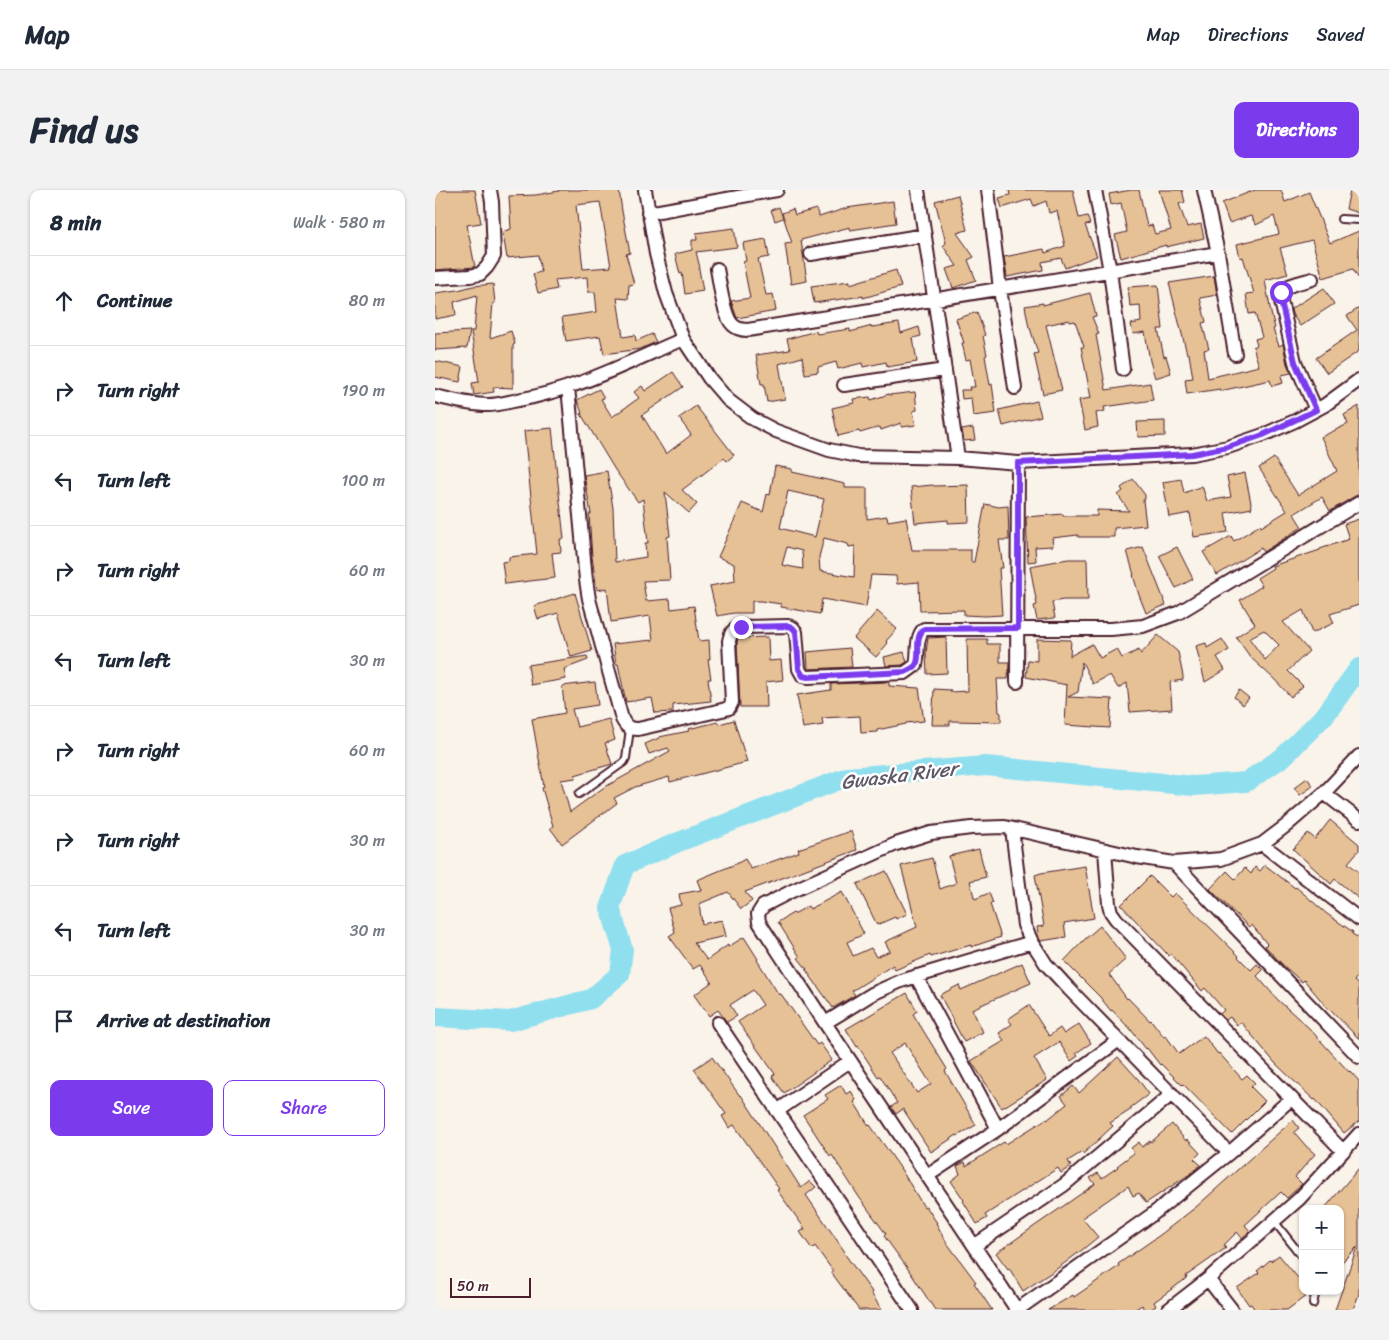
<!DOCTYPE html>
<meta charset="utf-8">
<style>
body{margin:0;font-family:Sriracha,sans-serif;background:#f2f2f3;color:#1f2937}
.controls{position:absolute;right:15px;bottom:15px;display:grid;overflow:hidden;border-radius:10px;box-shadow:0 1px 4px #0004}
.controls button{width:45px;height:45px;display:grid;place-items:center;padding:0;border:0;border-bottom:1px solid #e0e1e3;background:#fff;color:#1f2937;font:25px sans-serif}
.scale{position:absolute;left:15px;bottom:12px;width:81px;box-sizing:border-box;padding-left:5px;border:2px solid #4a1f2b;border-top:0;font-size:14px;line-height:18px;white-space:nowrap;color:#4a1f2b;-webkit-text-stroke:4px #fff;paint-order:stroke}
.stop{position:absolute;width:15px;height:15px;margin:-11px;border:4px solid #7c3aed;border-radius:50%;background:#fff}
.stop.end{background:#7c3aed;border-color:#fff;box-shadow:0 1px 5px #0008}
.list{margin:0;padding:0;list-style:none}
h2{display:flex;justify-content:space-between;align-items:center;height:65px;margin:0;padding:0 20px;font-size:21px}
h2 small{font-size:16px;font-weight:400;color:#747a83}
.list li{display:grid;grid-template-columns:32px 1fr auto;gap:15px;align-items:center;box-sizing:border-box;height:90px;padding:0 20px;border-top:1px solid #e0e1e3}
.list b{display:block;font-size:19px;white-space:nowrap}
.list em{font-size:16px;font-style:normal;color:#747a83}
.actions{display:flex;gap:10px;padding:15px 20px}
.actions a{flex:1;padding:11px 0;border:1px solid #7c3aed;border-radius:10px;text-align:center;font-size:18px;color:#7c3aed}
.actions .main{background:#7c3aed;color:#fff}
.icon{flex:none;width:28px;height:28px;fill:none;stroke:currentColor;stroke-width:2;stroke-linecap:round;stroke-linejoin:round}
.map{position:relative;flex:none;width:924px;height:1120px;overflow:hidden;border-radius:10px}
header{display:flex;align-items:center;gap:30px;box-sizing:border-box;height:70px;padding:0 25px;background:#fff;border-bottom:1px solid #e0e1e3}
header strong{font-size:24px}
nav{display:flex;gap:28px;margin-inline-start:auto;font-size:18px}
.intro{display:flex;align-items:center;justify-content:space-between;box-sizing:border-box;height:120px;padding:0 30px}
h1{margin:0;font-size:35px}
.button{padding:12px 22px;border-radius:10px;background:#7c3aed;color:#fff;font-size:18px;font-weight:700}
main{display:flex;gap:30px;padding:0 30px}
aside{flex:1;background:#fff;border-radius:10px;box-shadow:0 1px 4px #0004}
.map>svg:first-child{display:block}
.lines{fill:none;stroke-linecap:round;stroke-linejoin:round}
.river{stroke:#90dfef;stroke-width:20}
.building{fill:#e6c196;stroke:#4a1f2b;fill-rule:evenodd}
.service-casing{stroke:#4a1f2b;stroke-width:10}
.minor-casing{stroke:#4a1f2b;stroke-width:16}
.service{stroke:#fff;stroke-width:6}
.minor{stroke:#fff;stroke-width:12}
.route{stroke:#7c3aed;stroke-width:6}
.labels{text-anchor:middle;stroke-width:5;stroke-linejoin:round;paint-order:stroke}
.water-label{font-size:20px;font-style:italic;fill:#5f5966;stroke:#fff}
</style>
<header>
<strong>Map</strong>
<nav><a>Map</a><a>Directions</a><a>Saved</a></nav>
</header>
<div class="intro"><h1>Find us</h1><a class="button">Directions</a></div>
<main>
<aside>
<h2>8 min<small>Walk · 580 m</small></h2>
<ul class="list">
<li><svg class="icon" aria-label="ahead" viewBox="0 0 24 24"><path d="M12 20V5M6 11l6-6 6 6"/></svg><div><b>Continue</b></div><em>80 m</em></li>
<li><svg class="icon" aria-label="right" viewBox="0 0 24 24"><path d="M7 20v-9h11M14 6l5 5-5 5"/></svg><div><b>Turn right</b></div><em>190 m</em></li>
<li><svg class="icon" aria-label="left" viewBox="0 0 24 24"><path d="M17 20v-9H6M10 6l-5 5 5 5"/></svg><div><b>Turn left</b></div><em>100 m</em></li>
<li><svg class="icon" aria-label="right" viewBox="0 0 24 24"><path d="M7 20v-9h11M14 6l5 5-5 5"/></svg><div><b>Turn right</b></div><em>60 m</em></li>
<li><svg class="icon" aria-label="left" viewBox="0 0 24 24"><path d="M17 20v-9H6M10 6l-5 5 5 5"/></svg><div><b>Turn left</b></div><em>30 m</em></li>
<li><svg class="icon" aria-label="right" viewBox="0 0 24 24"><path d="M7 20v-9h11M14 6l5 5-5 5"/></svg><div><b>Turn right</b></div><em>60 m</em></li>
<li><svg class="icon" aria-label="right" viewBox="0 0 24 24"><path d="M7 20v-9h11M14 6l5 5-5 5"/></svg><div><b>Turn right</b></div><em>30 m</em></li>
<li><svg class="icon" aria-label="left" viewBox="0 0 24 24"><path d="M17 20v-9H6M10 6l-5 5 5 5"/></svg><div><b>Turn left</b></div><em>30 m</em></li>
<li><svg class="icon" aria-label="arrive" viewBox="0 0 24 24"><path d="M6 21V4h12l-3 4 3 4H6"/></svg><div><b>Arrive at destination</b></div></li>
</ul>
<div class="actions"><a class="main">Save</a><a>Share</a></div>
</aside>
<div class="map">
<svg width="924" height="1120" viewBox="0 0 924 1120">
<rect width="100%" height="100%" fill="#faf3ea"/>
<filter id="ink" filterUnits="userSpaceOnUse"><feTurbulence type="fractalNoise" baseFrequency=".02" numOctaves="2"/><feDisplacementMap in="SourceGraphic" scale="10" xChannelSelector="R" yChannelSelector="G"/><feConvolveMatrix kernelMatrix="1 2 1 2 8 2 1 2 1" color-interpolation-filters="sRGB"/></filter>
<g filter="url(#ink)">
<g class="lines">
<path class="river" d="M0 827 75 831 156 809 185 784 188 760 175 718 190 675 241 653 412 587 551 576 759 596 811 592 848 567 891 524 924 478"/>
</g>
<path class="building" d="M0 0H40L46 33 32 35 40 77 0 80Z
M123 0H184L187 21 195 63 191 64 199 94 194 95 193 109 182 108 188 147 200 145 201 151 217 144 221 152 205 159 169 164 165 146 131 151 127 127 162 122 160 102H153L152 87 120 90 122 99 103 103 98 84 106 82 103 65 72 68 69 50 67 42 76 39 74 6 101 5 124 1ZM165 12 176 77 148 79 141 15Z
M574 0H638L644 28 652 26 655 34 650 35 662 66 630 78 626 68 607 72 608 80 572 87 569 67 609 59 610 63 630 56 622 21 614 23 611 11 599 16 596 9 567 18 564 8 575 5Z
M696 0H704L712 36 717 35 720 44 736 40 724 0H747L750 12 744 14 752 37 766 34 769 48 731 57V55L686 68 680 45 692 42 686 13 676 15 674 4Z
M820 0H846L850 12 874 2 895 53 924 41V89L918 79 888 88 877 50 845 58 853 84 830 90 836 123 840 138 838 139 844 156 848 154 852 174 856 183 847 185 846 186 848 193 837 196 835 190 785 201V199L752 204 750 189 758 188 754 164H752L734 93 779 86 782 105 765 108 771 132 767 133 774 159 769 160 773 188 824 176 818 157 822 155 820 149 827 147 820 123 814 124 811 104 819 103 808 67 805 68 802 54 844 44 839 26 821 35 816 26 794 33 787 13Z
M915 0 924 2V23L911 19Z
M523 5 532 40 522 43 539 67 533 70 541 90 518 98 511 79 522 76 508 56 511 53 500 11Z
M458 11 461 33 415 40V37L366 50 372 91 356 94 350 54 357 53 347 23 358 19 360 25 381 19 384 27 412 18Z
M344 17 348 28 340 31 336 20Z
M299 38 302 57 261 62 265 78 264 79 268 101 250 104 247 83 245 84 240 64 257 60V50H262L261 43Z
M331 49 334 67 323 69 331 105 338 104 341 121 302 128 296 111 315 108 308 72 311 71 308 53Z
M461 80 466 97 428 108V106L379 113 376 96 415 91V94Z
M58 94 60 113H58L55 148 76 141 80 154 78 155V198L58 197 59 202 39 205 37 193 44 192 36 141H39L42 105 19 112 21 125 0 129V103L23 100 38 96Z
M723 95 728 139H723L729 167 731 166 736 183 720 188 715 171 710 142 698 144 696 134 706 132 705 115 695 116 693 97Z
M889 98 899 114 865 136 857 124 856 119Z
M655 103 661 126 657 127 664 144 661 145 671 200 715 193 718 210 669 217 670 221 661 223 663 237 650 240 644 210 656 208 646 157H649L640 131 635 132 634 130 611 135 627 200 608 204 599 164 603 163 595 138H594L590 116 608 113V115Z
M924 118V161L892 183 881 168 922 140 912 126Z
M542 122 550 145 548 146 552 165 550 166 555 195 557 194 561 223 538 226 536 208 527 209 526 200H535L534 197H540L535 169 531 170 527 153H529L521 129Z
M464 133 466 143 484 137 486 146 478 148 482 172 452 177 451 172 428 177 427 173 403 179 401 172 383 177V182L370 184 367 167 344 174 350 209 332 212 329 194H326L321 165 355 160 352 149 381 141 382 144 415 139V142L437 136V137Z
M35 141 32 158 0 160V143Z
M0 171 28 177 25 192 0 187Z
M238 182 248 197 207 225 231 264 256 245 244 228 261 216 299 265 292 271 289 268 247 300 262 314 254 323 230 302 235 346 232 347 235 390 208 391 211 411 235 409 236 419 259 416 264 451 274 450 275 469H273L276 489H273L276 511 238 515V522L220 523 217 508 191 512 183 474H181L178 454 218 450 215 426 176 432 172 398 162 400 157 367 154 324H156L149 285 172 281 178 318 180 372 211 367 210 353H213L208 309 203 312 180 280 146 224 147 223 142 210 164 199 169 208 166 209 177 227 204 208 199 202 207 196 210 201Z
M480 202 482 220 478 221 481 235 467 237 466 233 446 240 445 237 425 243 424 241 403 246 397 218 419 213 418 209 435 207 436 210 454 204V205Z
M602 211 606 226 568 236 564 220Z
M924 216V305L920 306 895 321 887 307 859 324 867 337 828 362 826 358 782 385 768 362 796 346 799 351 825 335 826 337 852 321 824 278 839 268 863 305 902 281 886 247 913 234 909 225Z
M730 231V246L703 247 702 232Z
M117 238 129 349H125L126 362 117 363 120 388 70 394 67 372 74 371V367L102 364 89 241Z
M538 238 540 250 529 251 527 240Z
M340 276 357 279V282L410 294V298H432V329L452 326 453 331 471 328 477 360H536V372H539L550 314 564 317 573 316 574 350H564L568 378H564L567 425 550 426 529 425V420L485 421 484 392 462 394 461 386 436 385 431 417 387 409 385 424 346 417V414L326 411H317V423H299L282 426 275 396 300 391 299 374 283 367 307 313 328 322 332 304 335 305ZM353 301 389 309 380 347 345 338ZM389 348 413 354 414 357 420 356 419 387 385 381 384 367ZM352 357 367 361 368 379 347 375Z
M810 283 817 318 790 323 793 342 759 347 755 323 734 327 728 292 746 289 749 303 767 296 772 311 796 307 792 287Z
M698 289 710 305V309L708 310 711 335 679 338V347H643V345L617 348 618 356 600 357 601 371 593 372 591 327 628 324V326H662V320L694 321 683 305 688 301 686 298Z
M498 295 499 296 533 295 534 332 513 333V330L480 333 476 297Z
M924 329V415L895 424 899 433 877 443 868 420 848 432 874 461 853 481 868 496 856 507 838 488 816 468 801 447 820 434 805 410 827 396 822 388 838 378 837 376 885 360V359L914 349 909 334ZM829 440 844 455 830 470 814 448Z
M708 357 731 415 711 423 704 405 698 385H699L692 361Z
M742 357 758 389 741 398 724 366Z
M633 369H652L653 410H628L617 412 620 428 602 430 599 416 602 415 595 376Z
M140 403 157 461 136 467 123 423 103 429 99 416Z
M442 421 462 439 451 451 453 453 441 467 419 448Z
M723 445 743 462 748 486V490L735 492 737 519 695 522 692 493 683 498 675 485 658 494 647 472 643 502 633 507 677 509 675 538 630 535 632 495 591 487 593 470 602 471V449L636 450 635 466 657 454 665 468 682 459 687 468 704 460 706 464Z
M333 447 334 471 346 470 348 490 331 492 332 517H305L302 452 303 448Z
M511 447 512 483 492 484 491 463 493 448Z
M532 449H552V454H565V472H574L573 489H562L564 522 566 523V532L515 531V535H497L499 499 516 500 515 502 533 501Z
M787 449 794 460 782 467 790 480 770 492 761 456 771 453 772 458Z
M415 458 417 477 373 479 372 462Z
M469 462 472 472 467 475 451 476 449 467Z
M152 466 153 470 129 479 131 489 96 495 93 475Z
M160 492 163 515 137 519 142 537 174 529 180 550 170 553 177 574 140 585 141 588 126 590 135 622 168 598 235 561 233 558 214 564 210 554 224 548V547L254 541 253 539 283 532 284 534 299 530 312 572 235 592 234 587 200 597 179 608 182 613 127 654 115 638 118 636 107 598 109 597 97 529 130 523 127 496Z
M454 492V496L484 498 489 531 471 533V534L442 540V542L426 543 425 526 387 528 388 535 368 538 362 505 396 500V494Z
M804 500 814 508 808 515 799 507Z
M872 588 878 596 865 605 859 598Z
M895 630 924 654V660L913 673 924 682V709L900 689 896 694 858 659 873 643 880 649Z
M416 641 422 660 310 702 317 711 306 719 293 702 264 714 267 734 287 730 291 746 259 753 272 770 293 755V757L309 747 323 769 322 770 344 805 346 804 382 855 385 853 397 870 349 903 337 886 340 884 303 832 328 815 318 800 295 815 302 826 292 832 283 820 274 826 259 805 277 792 265 775 258 779 234 746 240 742 233 718 246 715 244 704 266 700 262 690 303 673 310 669 316 679 364 662 363 659Z
M544 659 551 687 535 691 539 707 540 709 554 703 558 713 555 714 566 747 536 757V755L496 767 495 765 460 780 458 775 417 801 420 805 398 818 371 780 372 779 363 768 365 767 343 732 358 723 359 724 373 716 375 719 407 702 429 744 412 752 418 766 436 758 441 767 455 761 450 752 482 737 466 676 497 668 505 699 521 693 514 666Z
M830 675 860 698 861 697 892 724 918 742 917 744 924 748V784L919 791 924 795V849L896 820 895 821 869 790 867 792 847 774 830 756 832 754 817 735 814 737 775 699 792 681 800 689 810 678 816 684 820 677 825 681Z
M650 676 659 728 629 733 631 747 606 751 604 748 602 737 609 736 600 685 606 683Z
M451 681 472 724 461 729 460 727 442 735 422 694Z
M715 686 736 707 740 703 804 766 803 767 816 780 822 774 828 780 822 786 843 810 874 838 914 882 915 881 924 891V931L909 943 880 909 879 910 840 873 806 832 802 835 795 827 791 830 785 824 789 820 770 798 767 801 736 764 734 766 686 715Z
M665 736 691 769 674 784 692 809 693 808 715 831 716 830 729 847 731 846 744 864 769 846 783 864 784 863 807 889 812 885 820 893 816 897 830 911 797 944 748 894 747 895 726 874 725 875 712 858 711 859 693 836H692L677 820 676 821 665 807 629 771 649 750Z
M587 773 596 793 537 819 548 842 529 852 505 805 524 795 526 800Z
M472 803 482 821 478 824 512 879 510 881 541 935 522 946V945L496 962 468 919 461 924 456 917 462 913 445 886 443 887 423 856 422 857 411 839ZM470 853 496 894 482 903 455 863Z
M594 815 614 846 625 838 629 844 644 834 656 853 641 863 643 866 636 871 624 852 599 868 612 890 567 918 536 871 569 851 564 843 577 834 573 829Z
M277 867 305 906 306 905 366 998 375 991 381 997 371 1005 410 1062 409 1063 437 1102 436 1103 447 1120H424L396 1082 398 1081 380 1056 377 1059 365 1042 370 1039 342 1000 344 999 299 935 294 938 287 926 291 924 259 879Z
M683 867 703 889 714 904 695 918 697 919 675 933 678 936 648 964 647 962 633 971 636 976 626 983 623 978 550 1025 552 1028 542 1034 528 1011 529 1010 516 991 525 984 522 976 530 972 531 976 569 952 571 954 611 929 612 930 632 914 626 906 638 896 644 903Z
M406 895 411 904 416 901 421 910 419 912 434 936 435 935 464 976 489 1017 491 1016 502 1033H501L512 1053 541 1092 539 1093 557 1120H500L473 1079 449 1046 451 1044 424 1007 397 965 395 966 368 925 393 909 390 905Z
M858 930 864 938 859 942 871 956 880 964 860 987 867 994 852 1008 846 1002 810 1035 815 1041 807 1048 802 1042 789 1055 791 1058 751 1086 752 1088 719 1112 721 1116 715 1120H709L707 1115 699 1120H613L638 1105 639 1107 684 1076 683 1074 725 1045 761 1017Z
M737 934 751 951 752 949 765 963 759 969 766 975 755 984 711 1013 704 1003 698 1006 693 996 647 1028 663 1047 647 1060 623 1078 588 1101 574 1078 573 1079 561 1063 660 994 655 988 663 983 667 988 683 977 682 976 699 963 696 958 704 952 707 957 715 951 716 952Z
M924 978V1104L918 1120H900L922 1057 905 1074V1019H889Z
M844 1065 868 1094V1101H876L875 1103 852 1120H820L816 1114 814 1115 802 1098 824 1083 822 1081 835 1070 836 1071Z"/>
<g class="lines">
<defs>
<path id="service" d="M906 29 924 30
M144 604 189 572 191 568 195 539
M839 1031 868 1068
M878 1114 881 1101"/>
<path id="minor" d="M210 0 221 64 231 103 248 149 274 188 293 210 318 229 341 241 394 260 423 266 523 268 583 273 757 264 793 257 828 245 860 231 890 215 924 190
M483 0 523 268
M553 0 565 99 580 198
M660 0 675 81 688 179
M769 0 783 63 800 164
M213 23 342 0
M376 64 490 45
M282 79C285 93 288 126 298 135 302 139 307 140 313 140L783 63
M0 88 35 86 45 84 52 77 59 66 57 12 55 0
M877 89C866 93 846 94 845 107L860 172 881 220
M409 195 510 180
M133 197 151 390 154 409 187 529C191 537 194 539 203 539L287 520 294 518 297 512 294 451C296 442 298 439 306 437L353 436 358 438 361 442 364 479 368 486 373 487 470 483 481 475C484 464 480 447 489 439H676L708 436 743 423 924 313
M0 206C17 210 35 215 53 215 62 215 73 212 83 210 141 200 194 172 248 149
M582 492 583 273
M889 603 924 630
M577 639 589 735 597 752 611 774 634 799 794 963
M827 654 924 729
M670 660 674 714 676 722 681 729 908 961
M739 673 924 867
M481 786 563 939
M283 833 477 1120
M390 833 437 804 466 791 597 752
M342 921 415 871
M492 986 563 939 684 850
M539 1056 629 995 737 904
M773 1089 797 1120
M582 1120 390 833 324 732 323 724 328 716 357 701 461 654 496 643 536 638 570 637 702 667 739 673 786 669 827 654 852 635 889 603 924 566
M582 1120 718 1024 794 963 856 909
M733 1120 773 1089 839 1031 864 1009 924 944"/>
</defs>
<use href="#service" class="service-casing"/>
<use href="#minor" class="minor-casing"/>
<use href="#service" class="service"/>
<use href="#minor" class="minor"/>
</g>
</g>
<g class="lines" filter="url(#ink)">
<path class="route" d="M306 437 354 436 358 438 361 442 364 479 368 486 373 487 470 482C474 480 479 478 481 475 487 464 478 448 489 439L583 438V273L757 264 793 257 828 245 881 220 860 172 845 107 846 102"/>
</g>
<g class="labels">
<g class="water-label">
<text transform="translate(464 585) rotate(-7)" y="7">Gwaska River</text>
</g>
</g>
</svg>
<div class="controls">
<button>+</button>
<button>−</button>
</div>
<div class="scale">50 m</div>
<div class="stop" style="left:846px;top:102px"></div>
<div class="stop end" style="left:306px;top:437px"></div>
</div>
</main>
